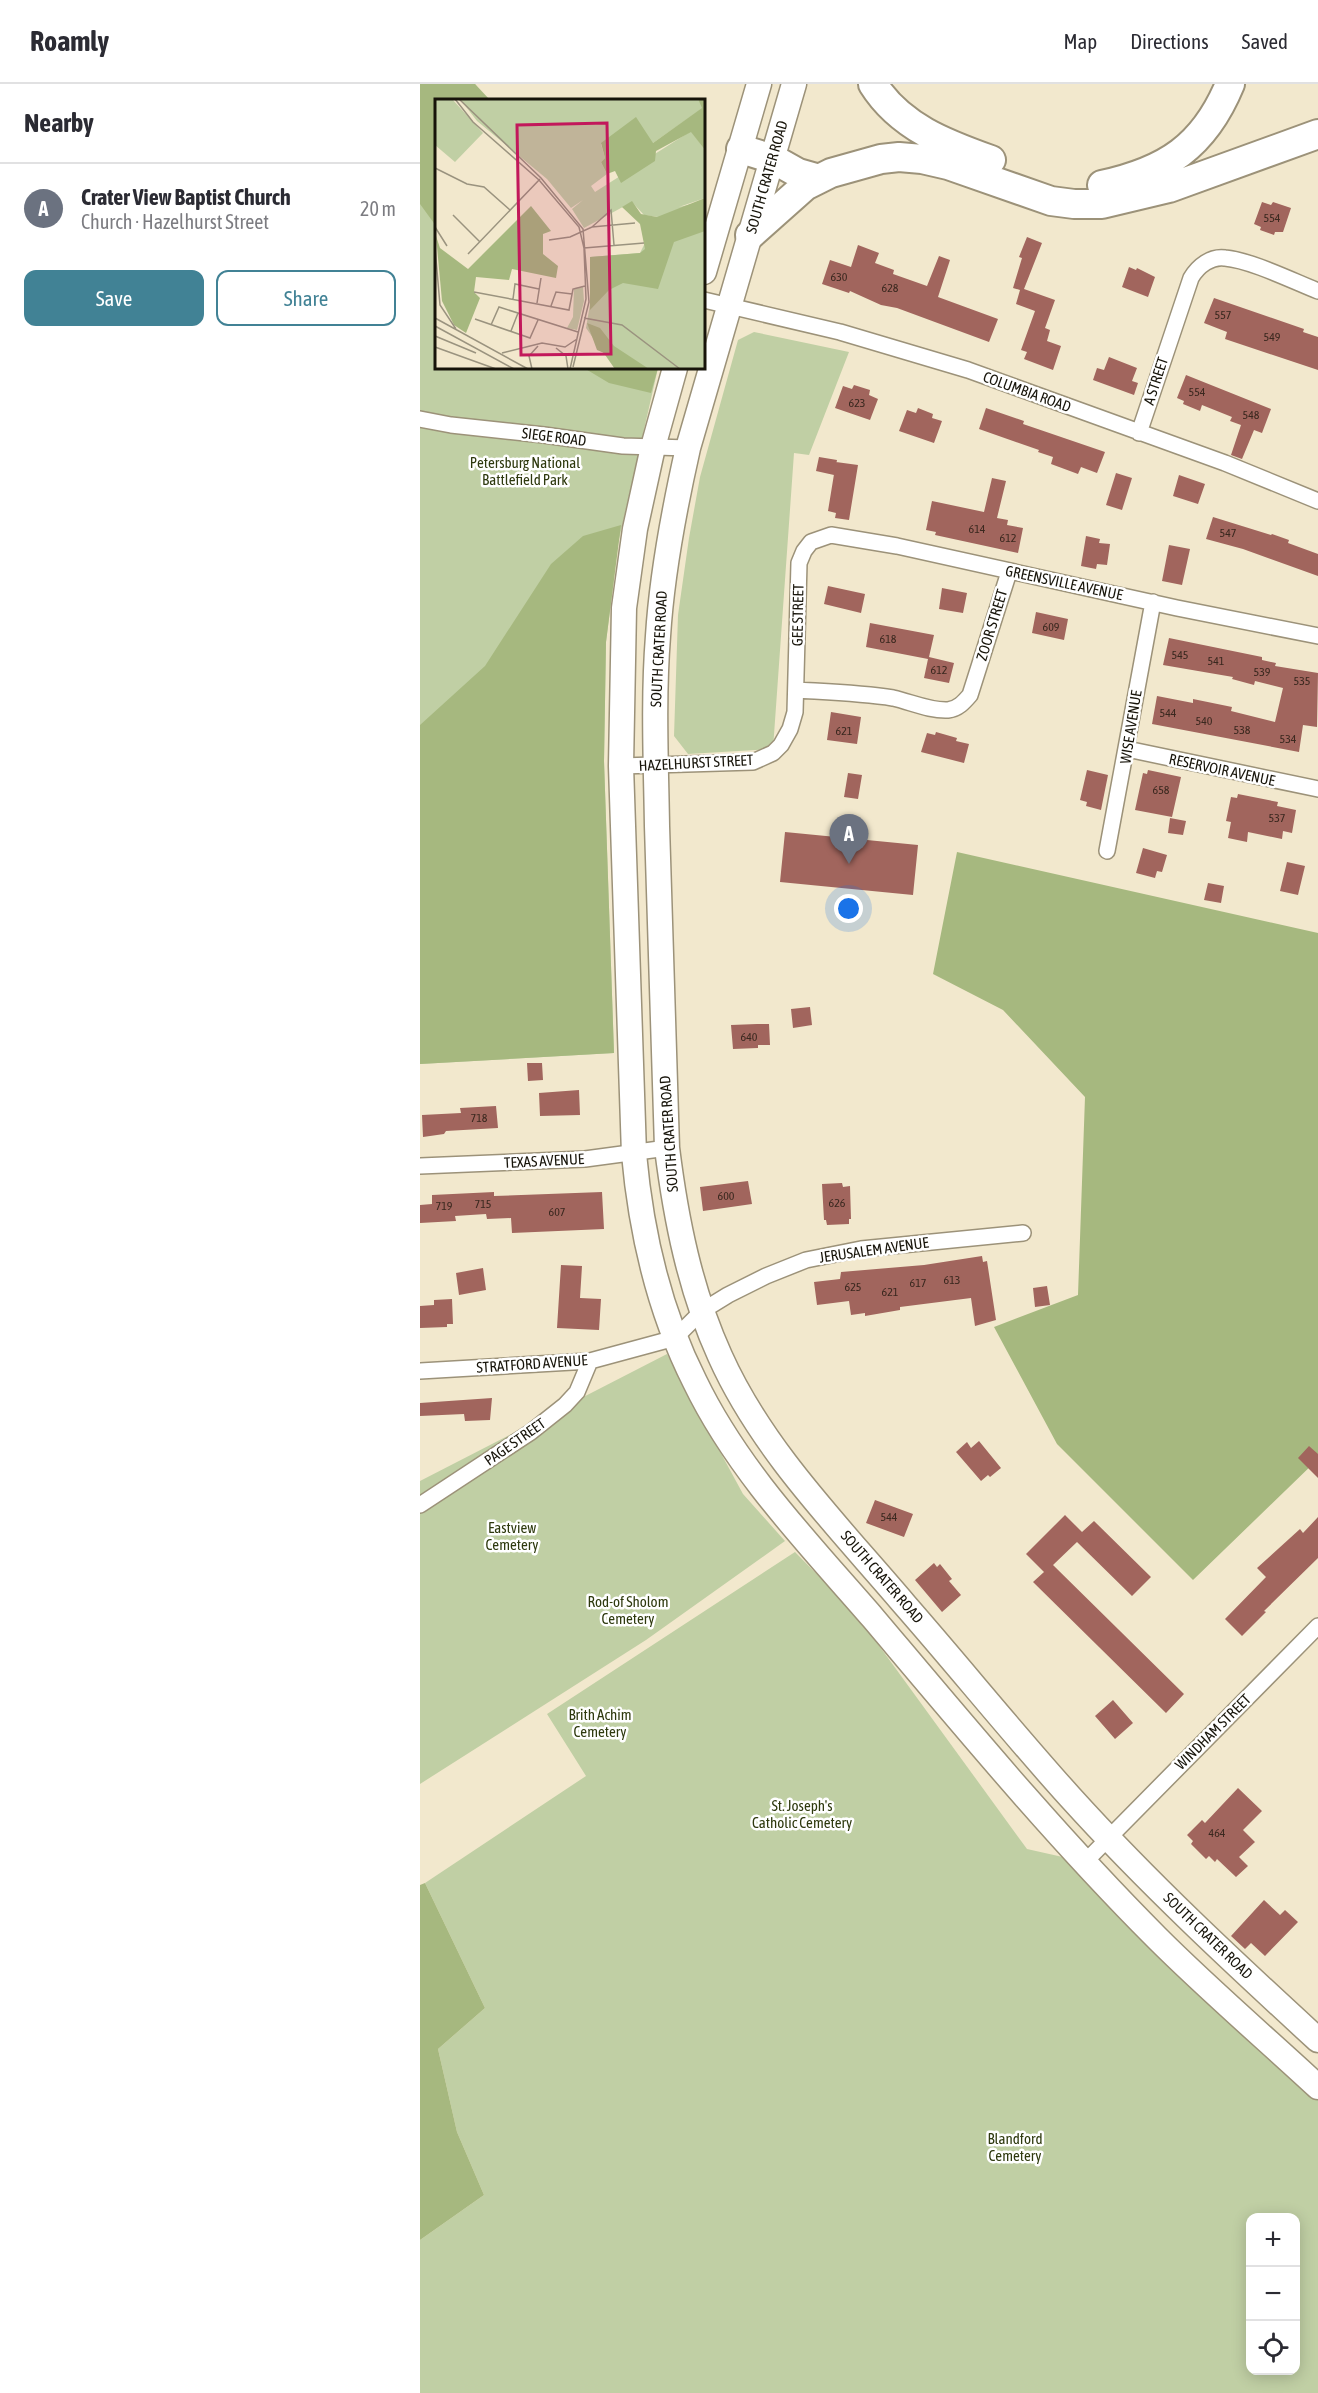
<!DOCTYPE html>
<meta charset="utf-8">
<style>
body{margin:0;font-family:"Asap Condensed",sans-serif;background:#f2f2f3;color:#2b2b33}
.controls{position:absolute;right:18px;bottom:18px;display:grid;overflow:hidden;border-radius:12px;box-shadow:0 3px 15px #0003}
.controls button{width:54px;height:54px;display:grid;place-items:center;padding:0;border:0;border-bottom:2px solid #e1e1e2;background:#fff;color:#2b2b33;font:30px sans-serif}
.you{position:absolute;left:429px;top:825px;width:21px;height:21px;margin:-15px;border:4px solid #fff;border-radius:50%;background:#1a73e8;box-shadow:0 0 0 9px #1a73e833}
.badge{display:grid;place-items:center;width:39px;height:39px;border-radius:50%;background:#418295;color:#fff;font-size:20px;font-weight:700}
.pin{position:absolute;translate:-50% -50px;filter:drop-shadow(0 2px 3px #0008)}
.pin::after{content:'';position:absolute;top:32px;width:21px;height:18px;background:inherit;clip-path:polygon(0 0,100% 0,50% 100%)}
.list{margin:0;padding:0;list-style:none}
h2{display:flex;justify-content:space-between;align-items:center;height:78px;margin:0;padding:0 24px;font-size:26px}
h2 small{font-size:20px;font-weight:400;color:#7c7c81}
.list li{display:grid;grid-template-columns:39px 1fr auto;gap:18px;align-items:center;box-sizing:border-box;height:90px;padding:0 24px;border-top:2px solid #e1e1e2}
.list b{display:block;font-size:22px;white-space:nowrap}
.list p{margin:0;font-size:20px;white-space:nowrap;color:#7c7c81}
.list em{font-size:20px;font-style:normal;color:#7c7c81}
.actions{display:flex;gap:12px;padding:18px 24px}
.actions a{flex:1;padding:14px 0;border:2px solid #418295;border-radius:12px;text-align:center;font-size:21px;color:#418295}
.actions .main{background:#418295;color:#fff}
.icon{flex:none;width:33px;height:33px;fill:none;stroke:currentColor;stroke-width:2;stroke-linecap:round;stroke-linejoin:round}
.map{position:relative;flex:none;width:898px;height:2309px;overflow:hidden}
header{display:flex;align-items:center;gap:36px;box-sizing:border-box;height:84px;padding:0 30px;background:#fff;border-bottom:2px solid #e1e1e2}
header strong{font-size:28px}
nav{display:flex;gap:33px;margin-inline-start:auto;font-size:21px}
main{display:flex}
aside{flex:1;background:#fff}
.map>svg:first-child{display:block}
.green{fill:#c0cfa4;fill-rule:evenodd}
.forest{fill:#a6b87f}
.building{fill:#a1655d}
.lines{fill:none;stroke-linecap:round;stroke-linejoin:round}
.minor-casing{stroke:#9c9279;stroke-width:18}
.primary-casing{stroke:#9c9279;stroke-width:27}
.motorway-casing{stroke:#9c9279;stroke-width:32}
.minor{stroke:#fff;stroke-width:15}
.primary{stroke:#fff;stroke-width:24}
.motorway{stroke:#fff;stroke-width:28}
.labels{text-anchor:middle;stroke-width:5;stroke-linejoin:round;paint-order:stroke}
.number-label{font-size:12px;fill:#3a281f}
.street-label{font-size:15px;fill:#17140a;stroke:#fff}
.park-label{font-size:15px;fill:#2e390e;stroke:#fff}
.inset-road{fill:none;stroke:#9a937f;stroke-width:1.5}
.view{fill:#c2185b;fill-opacity:0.15;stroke:#c2185b;stroke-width:3}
.inset-edge{fill:none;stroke:#17140a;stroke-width:3}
</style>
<header>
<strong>Roamly</strong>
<nav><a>Map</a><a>Directions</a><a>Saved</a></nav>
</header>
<main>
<aside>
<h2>Nearby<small></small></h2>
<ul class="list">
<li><span class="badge" style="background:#6b7280">A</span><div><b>Crater View Baptist Church</b><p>Church · Hazelhurst Street</p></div><em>20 m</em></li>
</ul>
<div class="actions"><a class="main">Save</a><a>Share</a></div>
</aside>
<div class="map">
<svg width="898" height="2309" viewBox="0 0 898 2309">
<rect width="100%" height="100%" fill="#f2e8cd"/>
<path class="green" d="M0 0H55L67 16H16V284H238L195 473 194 494 186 558 184 677 194 969 0 980Z
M334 248 429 268 389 371 374 369 353 665 268 670 254 652 258 531 269 454 280 393 318 256Z
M247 1270 323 1410 365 1457 226 1556 0 1700V1397Z
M375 1468 436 1530 607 1765 665 1778 898 1992V2309H0V2156L64 2111 37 2048 18 1965 65 1924 5 1799 166 1692 127 1630ZM830 2134H876V2286H830Z"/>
<path class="forest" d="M0 0H55L70 16H16V142L0 120Z
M164 284H238L231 309 189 299Z
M201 441 186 558 184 677 194 969 0 980V641L65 582 131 480 163 452Z
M537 768 898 849V1375L773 1496 637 1360 574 1243 658 1211 665 1013 583 926 513 890Z
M5 1799 65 1924 18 1965 37 2048 64 2111 0 2156V1801Z"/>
<path class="building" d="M842 118 851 121 853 118 871 124 863 148H855L854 151 840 146 841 143 834 140Z
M607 153 622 159 604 205 635 216 625 244 630 246 627 257 641 262 633 286 604 275 607 268 601 266 615 227 596 220 600 206 593 204 602 174 599 173Z
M438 161 459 169 455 179 474 186 473 190 507 202 519 172 530 176 518 213 578 235 569 258 477 224 461 221 430 207 429 209 402 200 410 176 431 183Z
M709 183 716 186 717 184 735 193 728 213 702 203Z
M794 214 884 245 883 248 898 253V286L805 255 807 248 784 239Z
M689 273 717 284 712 297 718 299 714 311 673 296 677 284 684 286Z
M766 291 851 325 842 349 834 346 822 375 811 371 821 341 810 337 812 333 782 321 780 327 763 320 764 317 757 314Z
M434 301 450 306 449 311 458 315 450 336 415 324 423 302 432 305Z
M498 324 513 330 512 334 522 337 514 359 479 347 487 326 496 329Z
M566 324 604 337 603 340 685 368 677 389 661 383 658 390 631 380 633 373 618 368 619 366 559 345Z
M399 373 417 376 414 391 396 387Z
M416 378 438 381 429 436 415 434 416 429 408 427Z
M696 389 712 394 702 426 686 421Z
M759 391 785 400 778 420 753 412Z
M572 394 586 397 577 434 588 436 587 441 603 444 598 469 515 451 516 448 506 446 512 417 564 428Z
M793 433 851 451 852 450 869 456 868 459 898 470V492L823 465 786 455Z
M666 452 680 455 679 459 690 460 687 481 677 480 676 485 661 482Z
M749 461 770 465 762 501 742 497Z
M408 502 445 510 441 529 404 520Z
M522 504 547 509 543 529 519 525Z
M616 528 648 535 644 556 612 549Z
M450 539 514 551 509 573 534 579 529 599 504 594 508 575 446 563Z
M749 554 842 573V576L856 579 855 582 898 589 897 643 883 641 879 668 732 640 737 612 773 619V615L812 623 811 627 855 638 863 604 835 597 834 601 812 595 813 593 743 581Z
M411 628 441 633 437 660 407 656Z
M516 648 537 654 536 657 549 660 544 679 501 668 507 649 515 651Z
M667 686 688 691 681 726 666 722 667 718 660 716Z
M728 686 761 693 752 733 715 726 723 689 727 690Z
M428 689 442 691 438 715 424 713Z
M818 710 858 718 857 722 876 726 872 749 863 747 862 755 828 748 827 758 808 754 811 738 806 737 811 713 817 714Z
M750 734 766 737 763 751 748 749Z
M365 748 498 761 493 811 360 798Z
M723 764 747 771 742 788 737 787 735 794 716 789Z
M867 778 885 782 878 811 860 807Z
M788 799 804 802 801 819 784 816Z
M390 923 392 941 373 944 371 925Z
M337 940H349L350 961H338V964L313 965 311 941Z
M107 979H122L123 996 108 997Z
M159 1006 160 1031 120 1032 119 1009Z
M76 1022 78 1044 26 1047 24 1050 3 1053 2 1031 41 1029 40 1024Z
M328 1097 332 1120 283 1127 280 1103Z
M422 1099 423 1103 430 1102 431 1135H429V1140L407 1141 406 1136H404L402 1100Z
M74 1108V1112L182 1108 184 1145 92 1149 91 1134 67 1135 66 1130 35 1132 36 1137 0 1139V1121L12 1120V1111Z
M562 1172 563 1178 567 1177 576 1236 555 1242 551 1214 480 1223V1226L445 1232V1229L431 1231 429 1217 397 1221 394 1198 420 1195 421 1188 504 1181Z
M141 1181 162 1182 160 1214 181 1215 179 1246 137 1244Z
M63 1184 66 1206 39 1211 36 1189Z
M627 1202 630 1221 615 1223 613 1204Z
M32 1215 33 1240H27V1243L0 1244V1222L14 1221V1216Z
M72 1314 70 1336 45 1337 44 1330 0 1332V1319Z
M559 1357 581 1384 570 1393 568 1391 561 1397 536 1368 547 1358 551 1364Z
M889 1362 898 1370V1394L878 1374Z
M455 1416 493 1430 484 1453 446 1439Z
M645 1431 662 1448 674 1437 731 1493 712 1512 657 1458 633 1481 764 1610 746 1629 613 1498 624 1488 606 1470Z
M898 1433V1474L844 1527 846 1528 822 1552 805 1535 846 1493 837 1484 880 1445 883 1449Z
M514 1479 517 1483 520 1480 532 1495 529 1497 541 1511 522 1528 495 1496Z
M693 1616 713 1639 695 1655 675 1632Z
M818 1704 842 1727 823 1746 835 1758 819 1773 828 1782 816 1793 797 1775 795 1778 789 1772 786 1775 771 1760 773 1757 767 1751 782 1736 785 1739Z
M844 1816 860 1831 865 1826 878 1838 845 1872 831 1859 825 1865 811 1852Z"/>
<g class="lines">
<defs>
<path id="minor" d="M284 216 420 248 548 286 805 379 898 417
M0 335 31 341 124 351 203 362 268 364
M719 349 771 194C778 182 791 172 805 174 830 176 873 197 898 207
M376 606C409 608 441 609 473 614 491 618 510 627 528 626 538 625 544 618 550 611L589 488
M707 665 898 705
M201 682 333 678 353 669 361 661 370 645 375 628 379 479 384 467 391 458 411 451 477 462 757 524 898 552
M687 767 733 518
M0 1082 165 1075 247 1064
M0 1287 170 1277 255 1254 282 1227 308 1211 346 1192 386 1176 441 1165 603 1149
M0 1421 111 1348 145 1321 157 1308 170 1277
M665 1778 898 1542"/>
<path id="primary" d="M374 0 268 364C254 426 242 488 238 552 233 615 236 679 237 742 240 850 244 957 247 1064 256 1136 270 1206 300 1272 342 1366 419 1443 485 1521 541 1585 594 1651 651 1714 728 1799 813 1878 898 1956
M284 188 339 0
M255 284 233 363 215 445 204 524 201 682 214 1070C221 1148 239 1227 275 1298 318 1387 389 1460 453 1534 545 1643 636 1753 737 1854 788 1905 844 1953 898 2003"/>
<path id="motorway" d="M453 0C480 43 526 60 571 76
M321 65 353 75 378 89 399 95
M682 101C746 87 784 63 810 0
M330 151 385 102 411 89 461 75 479 73 502 75 528 81 631 117 654 120H682L749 104 898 50"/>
</defs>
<use href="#minor" class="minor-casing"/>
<use href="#primary" class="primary-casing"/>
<use href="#motorway" class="motorway-casing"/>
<use href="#minor" class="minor"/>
<use href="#primary" class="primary"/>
<use href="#motorway" class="motorway"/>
</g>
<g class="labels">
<g class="number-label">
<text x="852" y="138">554</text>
<text x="419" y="197">630</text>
<text x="470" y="208">628</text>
<text x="803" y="235">557</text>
<text x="852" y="257">549</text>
<text x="777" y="312">554</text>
<text x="437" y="323">623</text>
<text x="831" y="335">548</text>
<text x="557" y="449">614</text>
<text x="808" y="453">547</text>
<text x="588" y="458">612</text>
<text x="631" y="547">609</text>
<text x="468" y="559">618</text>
<text x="760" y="575">545</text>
<text x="796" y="581">541</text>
<text x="519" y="590">612</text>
<text x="842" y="592">539</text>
<text x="882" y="601">535</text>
<text x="748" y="633">544</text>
<text x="784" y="641">540</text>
<text x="822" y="650">538</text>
<text x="424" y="651">621</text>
<text x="868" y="659">534</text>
<text x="741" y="710">658</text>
<text x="857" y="738">537</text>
<text x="329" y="957">640</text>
<text x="59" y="1038">718</text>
<text x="306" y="1116">600</text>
<text x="417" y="1123">626</text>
<text x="63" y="1124">715</text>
<text x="24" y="1126">719</text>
<text x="137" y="1132">607</text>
<text x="532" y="1200">613</text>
<text x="498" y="1203">617</text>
<text x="433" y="1207">625</text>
<text x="470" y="1212">621</text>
<text x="469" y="1437">544</text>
<text x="797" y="1753">464</text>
</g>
<g class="street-label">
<text transform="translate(347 93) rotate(-74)" y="5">SOUTH CRATER ROAD</text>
<text transform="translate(736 297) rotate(-72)" y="5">A STREET</text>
<text transform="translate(607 308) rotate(20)" y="5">COLUMBIA ROAD</text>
<text transform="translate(134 353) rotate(7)" y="5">SIEGE ROAD</text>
<text transform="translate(644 499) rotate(12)" y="5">GREENSVILLE AVENUE</text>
<text transform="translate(378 531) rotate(-89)" y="5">GEE STREET</text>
<text transform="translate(572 541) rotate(-73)" y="5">ZOOR STREET</text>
<text transform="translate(239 565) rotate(-87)" y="5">SOUTH CRATER ROAD</text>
<text transform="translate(711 643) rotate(-81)" y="5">WISE AVENUE</text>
<text transform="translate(276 679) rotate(-3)" y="5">HAZELHURST STREET</text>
<text transform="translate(802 686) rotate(12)" y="5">RESERVOIR AVENUE</text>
<text transform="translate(249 1050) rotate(-94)" y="5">SOUTH CRATER ROAD</text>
<text transform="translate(124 1077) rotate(-3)" y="5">TEXAS AVENUE</text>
<text transform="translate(454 1166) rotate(-8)" y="5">JERUSALEM AVENUE</text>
<text transform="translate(112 1280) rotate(-4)" y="5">STRATFORD AVENUE</text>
<text transform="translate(95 1358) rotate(-35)" y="5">PAGE STREET</text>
<text transform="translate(462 1493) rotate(49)" y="5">SOUTH CRATER ROAD</text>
<text transform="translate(793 1648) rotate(-45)" y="5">WINDHAM STREET</text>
<text transform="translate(788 1852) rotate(44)" y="5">SOUTH CRATER ROAD</text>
</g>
<g class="park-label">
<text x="105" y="384">Petersburg National<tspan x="105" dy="17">Battlefield Park</tspan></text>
<text x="92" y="1449">Eastview<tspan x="92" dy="17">Cemetery</tspan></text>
<text x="208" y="1523">Rod-of Sholom<tspan x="208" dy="17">Cemetery</tspan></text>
<text x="180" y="1636">Brith Achim<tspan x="180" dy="17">Cemetery</tspan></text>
<text x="382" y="1727">St. Joseph's<tspan x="382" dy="17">Catholic Cemetery</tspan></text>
<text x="595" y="2060">Blandford<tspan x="595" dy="17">Cemetery</tspan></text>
</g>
</g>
<g transform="translate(15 15)">
<rect width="270" height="270" fill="#f2e8cd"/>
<path d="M0 0H17L48 34 20 63 0 46ZM25 0H263L268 9 218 44 166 45 170 59 166 63 172 75 156 87 160 93 256 32 270 51V99L244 108 270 102V270H180L151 229 156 199 155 158 205 154 223 118 209 116 197 103 149 129 137 110 148 101 136 109 112 80 42 22ZM148 188 149 202 142 231 132 229 138 218 139 189Z" fill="#c0cfa4"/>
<path d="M263 0H270V51L256 33 221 52 220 62 186 84 180 72 172 75 166 63 170 59 166 44 201 18 218 44 267 9ZM270 99V132L239 143 223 190 188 184 174 191 155 211V158L205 154 210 150 205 125 187 108 197 102 206 115 222 118ZM96 107 116 132 108 135V155L123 167 121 179 77 170 74 181 41 178 39 193 45 199 31 234 19 226 7 202 1 137 5 149 33 170ZM152 224 165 229 179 247 214 270H180L169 254 162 251Z" fill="#a6b87f"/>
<path class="inset-road" d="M20 0 38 23 104 81 144 128 149 149 151 200 135 270M24 0 106 79 148 130 154 203 138 268M0 69 32 85 49 88 75 111M18 116 45 143M0 128 12 147M157 128 176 111 179 146M114 141 135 138 157 128 200 124M0 149 5 206 21 230M149 149 209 144M33 155 105 80M39 193 134 211 138 190 150 187M78 200 80 185 104 190M102 204 106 179M116 207 121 193 137 195M0 219 93 270M149 219 187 226 245 270M40 220 95 239 103 221M56 226 64 208 143 233M0 227 79 270M76 232 83 214M0 237 41 254M0 248 61 270M121 249 131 257 133 270M67 254 107 244 130 248 142 240M97 270 94 257 103 247"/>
<path class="view" d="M172 24 176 255 86 256 82 26Z"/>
<rect width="270" height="270" class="inset-edge"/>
</g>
</svg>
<div class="controls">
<button>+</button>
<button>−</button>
<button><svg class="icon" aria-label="locate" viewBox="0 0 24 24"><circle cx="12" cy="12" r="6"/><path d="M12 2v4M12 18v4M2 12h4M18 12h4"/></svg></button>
</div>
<div class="you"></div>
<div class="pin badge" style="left:429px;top:780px;background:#6b7280">A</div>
</div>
</main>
